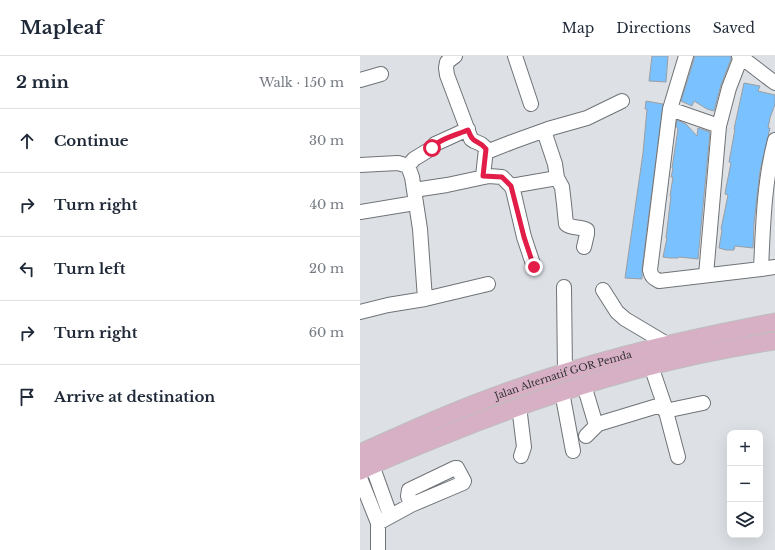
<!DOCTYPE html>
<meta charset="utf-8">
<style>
body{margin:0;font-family:"Libre Baskerville",serif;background:#f6f6f7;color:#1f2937}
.controls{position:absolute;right:12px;bottom:12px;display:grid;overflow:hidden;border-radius:8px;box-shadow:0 4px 16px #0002}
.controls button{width:36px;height:36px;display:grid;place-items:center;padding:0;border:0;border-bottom:1px solid #e0e1e3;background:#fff;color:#1f2937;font:20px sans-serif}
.stop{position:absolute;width:12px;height:12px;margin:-9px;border:3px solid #e11d48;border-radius:50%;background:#fff}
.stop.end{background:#e11d48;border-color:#fff;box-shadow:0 1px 4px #0008}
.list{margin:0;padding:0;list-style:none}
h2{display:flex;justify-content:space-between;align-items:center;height:52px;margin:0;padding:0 16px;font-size:17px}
h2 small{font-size:13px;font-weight:400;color:#747a83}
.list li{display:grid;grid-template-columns:26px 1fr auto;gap:12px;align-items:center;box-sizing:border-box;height:64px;padding:0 16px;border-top:1px solid #e0e1e3}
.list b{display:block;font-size:15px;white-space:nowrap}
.list em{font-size:13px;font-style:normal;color:#747a83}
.icon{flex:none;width:22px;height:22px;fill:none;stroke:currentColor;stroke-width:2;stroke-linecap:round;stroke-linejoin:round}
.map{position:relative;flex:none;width:415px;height:494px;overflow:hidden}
header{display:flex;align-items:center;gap:24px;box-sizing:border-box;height:56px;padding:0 20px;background:#fff;border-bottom:1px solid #e0e1e3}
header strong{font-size:19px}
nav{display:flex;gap:22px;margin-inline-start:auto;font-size:14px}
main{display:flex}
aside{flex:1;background:#fff}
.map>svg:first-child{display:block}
.building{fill:#7ac2ff;stroke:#9a9ea2}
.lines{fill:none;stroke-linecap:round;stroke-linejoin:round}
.minor-casing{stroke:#6f7377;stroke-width:16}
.major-casing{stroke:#bdbebe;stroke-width:19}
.minor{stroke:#fff;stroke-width:14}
.major{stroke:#d8b0c5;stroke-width:17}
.route{stroke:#e11d48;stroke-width:5}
.labels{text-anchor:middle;stroke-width:3;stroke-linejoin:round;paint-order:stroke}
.street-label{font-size:10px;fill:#313335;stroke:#fff}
</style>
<header>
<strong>Mapleaf</strong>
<nav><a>Map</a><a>Directions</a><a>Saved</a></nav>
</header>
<main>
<aside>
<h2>2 min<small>Walk · 150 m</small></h2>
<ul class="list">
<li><svg class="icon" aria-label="ahead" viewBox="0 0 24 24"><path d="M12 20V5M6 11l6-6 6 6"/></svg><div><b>Continue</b></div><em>30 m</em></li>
<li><svg class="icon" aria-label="right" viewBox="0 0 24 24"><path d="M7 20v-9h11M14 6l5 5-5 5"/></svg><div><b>Turn right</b></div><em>40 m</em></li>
<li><svg class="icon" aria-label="left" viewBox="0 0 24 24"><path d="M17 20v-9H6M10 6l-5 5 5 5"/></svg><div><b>Turn left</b></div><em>20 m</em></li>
<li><svg class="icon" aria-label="right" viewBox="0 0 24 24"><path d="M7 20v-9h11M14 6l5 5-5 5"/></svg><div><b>Turn right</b></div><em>60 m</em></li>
<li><svg class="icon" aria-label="arrive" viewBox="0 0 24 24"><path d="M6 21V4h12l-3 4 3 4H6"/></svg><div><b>Arrive at destination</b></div></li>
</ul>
</aside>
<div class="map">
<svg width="415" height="494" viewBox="0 0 415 494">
<rect width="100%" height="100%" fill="#dde1e6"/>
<path class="building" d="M292 0H308L306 26 289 25Z
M335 0H371V3L361 29 354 55 347 53 334 45 332 50 321 45Z
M384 27 400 30 398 35 415 39V48L410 62 408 72H410L400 115 394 167 393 192 375 190 374 194H366L359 192 362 174 361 173 368 139 365 138 366 132 371 107 369 106 375 73H374L376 64Z
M286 45 303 48 282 213V223L265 222 283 97 287 53H285Z
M317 64 326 68 337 80 338 72 350 76 338 203 319 201 318 202H310L303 201 307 182H306L311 140H310L313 121H311L313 113 312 112 318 73 316 70Z"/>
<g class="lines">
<defs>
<path id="minor" d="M95 0 87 6 86 12 87 19 111 83 114 85 121 88 129 95 152 86 188 73 227 62 262 45
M155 0 171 48
M326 0 310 53 290 214C291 220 293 222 299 225L401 213
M382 0 381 1 415 27
M0 24 21 18
M310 53 359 70
M184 75 195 108 197 122 202 131 204 148 206 168C212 173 220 170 227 174V178L224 191
M415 84C404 126 403 170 401 213L415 211
M0 109 38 107 48 110 52 121 60 173 65 243 28 249 0 256
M48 110 54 103 72 92 75 88 108 73
M123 120 126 93
M151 130 197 122
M54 134 87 129 129 120 142 121 151 130 153 134 164 181 174 211
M0 156 55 147
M346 219 359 70 369 32 381 1 379 0
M204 231 205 317
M243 234 257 256 265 263 307 288
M65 243 128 228
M224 329 235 366 238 368 304 348 291 310
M202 336 213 395
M304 348 318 401
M159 350 164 391 161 400
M305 355 343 347
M226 380 238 368
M12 409 30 459
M0 422 18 467
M18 494V467L51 449 103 427 104 425 97 412H95L49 434 48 440 51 449"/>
<g id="major">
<path id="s1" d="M0 397C39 380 77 362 117 347 213 309 314 285 415 266"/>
<path d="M0 415C25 403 50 393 75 383 184 338 298 302 415 285"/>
</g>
</defs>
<use href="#minor" class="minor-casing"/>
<use href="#major" class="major-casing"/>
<use href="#minor" class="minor"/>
<use href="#major" class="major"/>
</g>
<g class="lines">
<path class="route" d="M72 92C78 83 99 78 108 74 114 90 117 82 126 93L123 120 142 121 151 130 164 181 174 211"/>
</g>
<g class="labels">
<g class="street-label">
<text dy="4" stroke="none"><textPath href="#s1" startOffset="218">Jalan Alternatif GOR Pemda</textPath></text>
</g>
</g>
</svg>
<div class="controls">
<button>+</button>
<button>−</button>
<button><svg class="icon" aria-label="layers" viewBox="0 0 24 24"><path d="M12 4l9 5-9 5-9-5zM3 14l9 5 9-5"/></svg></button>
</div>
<div class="stop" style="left:72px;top:92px"></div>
<div class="stop end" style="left:174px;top:211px"></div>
</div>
</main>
